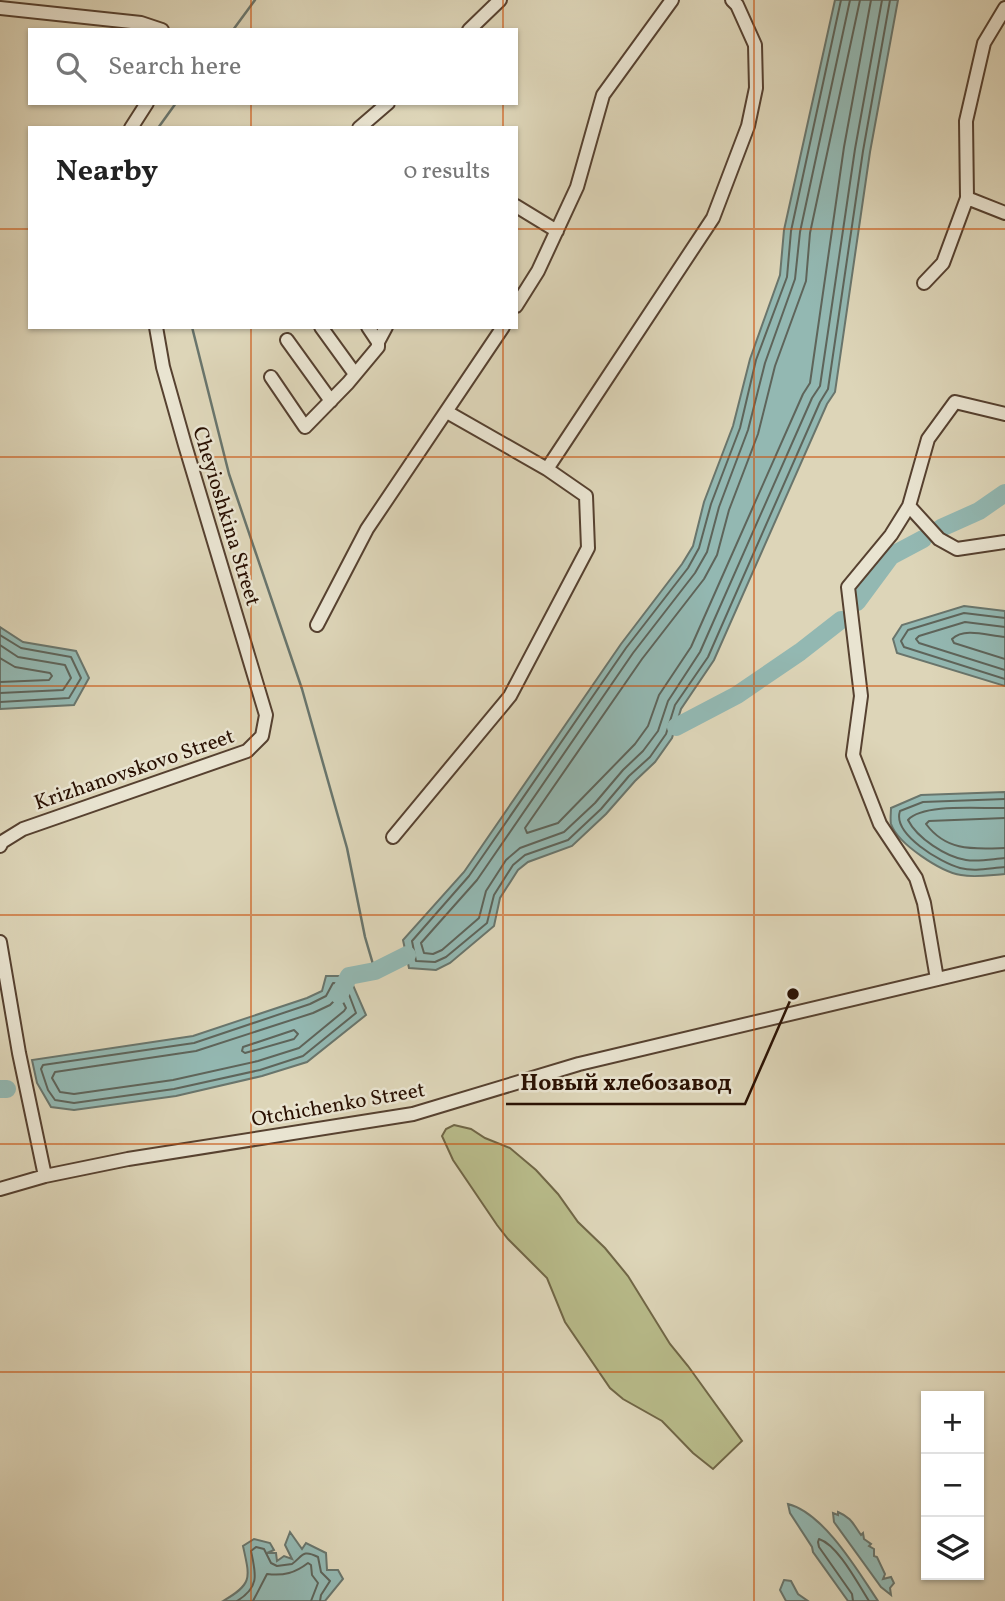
<!DOCTYPE html>
<meta charset="utf-8">
<style>
body{margin:0;font-family:Vollkorn,serif;background:#f6f6f6;color:#222}
.controls{position:absolute;right:21px;bottom:21px;display:grid;overflow:hidden;border-radius:0px;box-shadow:0 2px 5px #0004}
.controls button{width:63px;height:63px;display:grid;place-items:center;padding:0;border:0;border-bottom:2px solid #e0e0e0;background:#fff;color:#222;font:35px sans-serif}
.list{margin:0;padding:0;list-style:none}
h2{display:flex;justify-content:space-between;align-items:center;height:91px;margin:0;padding:0 28px;font-size:30px}
h2 small{font-size:23px;font-weight:400;color:#767676}
.icon{flex:none;width:38px;height:38px;fill:none;stroke:currentColor;stroke-width:2;stroke-linecap:round;stroke-linejoin:round}
.map{position:relative;flex:none;width:1005px;height:1601px;overflow:hidden}
.search{position:absolute;background:#fff;box-shadow:0 2px 5px #0004;left:28px;top:28px;width:490px;height:77px;display:flex;align-items:center;gap:18px;box-sizing:border-box;padding:0 24px;border-radius:0px;color:#767676;font-size:26px}
.panel{position:absolute;background:#fff;box-shadow:0 2px 5px #0004;left:28px;top:126px;width:490px;height:203px;border-radius:0px}
.map>svg:first-child{display:block}
.green{fill:#b8bb8a;stroke:#706646;stroke-width:2}
.water{fill:#93b8b2;stroke:#69756c;stroke-width:2}
.lines{fill:none;stroke-linecap:round;stroke-linejoin:round}
.shore{stroke:#5e645a;stroke-width:2}
.stream{stroke:#69756c;stroke-width:2.5}
.river{stroke:#93b8b2;stroke-width:18}
.minor-casing{stroke:#564130;stroke-width:16}
.minor{stroke:#e9e4d1;stroke-width:12}
.grid{fill:none;stroke:#cb4e0a;stroke-width:2;stroke-opacity:0.55}
.labels{text-anchor:middle;stroke-width:5;stroke-linejoin:round;paint-order:stroke}
.street-label{font-size:21px;fill:#291002;stroke:#e9e4d1}
.leader{fill:none;stroke:#291002;stroke-width:2.5}
.callout-dot{fill:#291002;stroke:#e9e4d1;stroke-width:2.5}
.callout-label{font-size:23px;text-anchor:middle;font-weight:bold;fill:#291002;stroke:#e9e4d1;stroke-width:5;stroke-linejoin:round;paint-order:stroke}
</style>
<div class="map">
<svg width="1005" height="1601" viewBox="0 0 1005 1601">
<rect width="100%" height="100%" fill="#ddd5b8"/>
<filter id="stains"><feTurbulence type="fractalNoise" baseFrequency=".00286" numOctaves="4"/><feColorMatrix values="0 0 0 0 .2 0 0 0 0 .09 0 0 0 0 .02 0 0 0 .5 -.17"/></filter>
<radialGradient id="worn" r=".72"><stop offset=".6" stop-color="#630" stop-opacity="0"/><stop offset="1" stop-color="#630" stop-opacity=".3"/></radialGradient>
<path class="green" d="M454 1125 471 1129 485 1138 510 1148 536 1170 558 1194 578 1222 605 1248 628 1276 670 1344 688 1366 742 1441 713 1469 693 1453 662 1421 623 1399 610 1388 565 1322 547 1278 508 1239 497 1225 453 1160 442 1136 446 1129Z"/>
<path class="water" d="M835 0H898L870 152 835 392 827 404 714 660 681 709 672 738 655 762 635 781 606 814 572 846 528 862 518 870 500 898 494 926 450 963 436 970 409 968 403 940 464 872 621 644 682 564 693 546 704 502 733 426 750 359 780 275 784 230Z
M964 606 1005 611V686L897 653 893 639 902 625Z
M0 627 23 642 76 651 89 678 74 705 0 709Z
M1005 792V874C990 875 975 878 961 875 941 872 898 844 891 824 890 820 891 812 891 808L921 795Z
M326 976H349L366 1015 307 1062 262 1076 176 1096 74 1110 51 1107 37 1083 32 1060 193 1036 307 998 322 991Z
M788 1504C824 1513 858 1571 878 1601H848L813 1552 812 1547 790 1513Z
M838 1512C852 1518 853 1524 861 1535L863 1533 864 1539 871 1544 869 1546 874 1549V1556L877 1557 885 1574 883 1579 891 1577 894 1583 890 1588 891 1595 881 1587 834 1522 833 1513 838 1515Z
M290 1532 302 1549 306 1543 326 1553 327 1570H338L343 1579 325 1601H223C253 1584 250 1578 243 1546L254 1539 270 1543 274 1550 267 1553H276L277 1561 284 1556 292 1559 285 1545Z
M784 1580 791 1581 798 1594 808 1601H786L780 1590Z"/>
<g class="lines">
<path class="shore" d="M841 0 791 231 787 277 756 360 740 428 711 504 699 548 688 568 626 648 469 876 412 941 416 961 435 962 446 957 487 923 494 895 513 865 525 855 568 840 601 809 629 776 650 757 666 734 675 705 708 657 820 402 828 389 863 151 890 0
M850 0 800 232 795 279 765 363 748 430 719 507 707 552 695 573 633 653 477 880 421 943 424 953 433 954 442 950 479 918 486 891 506 860 520 848 564 832 595 803 623 770 643 751 658 731 668 701 700 652 812 398 820 386 855 149 882 0
M860 0 810 233 806 281 775 366 758 434 729 510 717 555 704 579 642 659 525 828 527 833 558 823 635 744 648 726 659 695 691 647 803 394 810 383 844 147 871 0
M1005 618 964 613 908 630 901 641 904 647 1005 679
M1005 627 965 622 919 636 916 639 919 643 1005 670
M0 635 21 648 71 657 81 678 69 698 0 702
M1005 637C988 636 965 627 952 639L954 643 1005 659
M0 645 18 657 65 665 71 678 63 690 0 693
M0 658 15 667 50 673 52 676 49 680 0 682
M1005 799 923 802 900 811C892 834 941 863 960 868 975 872 990 868 1005 867
M1005 808C982 809 923 803 908 820 917 838 946 857 966 860 979 862 992 859 1005 858
M1005 818 929 821 926 824C947 852 974 849 1005 848
M333 983 345 984 356 1013 303 1056 260 1070 174 1089 74 1103 55 1100 48 1090 41 1069 43 1065 194 1043 310 1004 326 996Z
M338 997 341 998 346 1008 344 1011 299 1048 258 1061 173 1080 74 1094 60 1092 52 1078 55 1072 196 1051 313 1013 330 1005Z
M294 1030 298 1034 294 1039 245 1053 242 1051 243 1047Z
M237 1601C260 1587 256 1574 251 1551L256 1547 264 1549 271 1563 277 1566 292 1564C303 1556 302 1549 318 1557L321 1572 330 1581 321 1595 320 1601
M253 1601 267 1574C284 1576 295 1573 308 1563L311 1565 312 1575 318 1583 311 1601
M853 1601 852 1594 819 1547 818 1542 819 1539C838 1545 858 1584 869 1601"/>
<path class="stream" d="M233 30 255 0
M158 128 176 103
M192 327 229 474 302 689 347 848 365 937 375 971"/>
<path class="river" d="M941 528 979 511 1005 493
M857 602 891 556 923 539
M676 727 737 695 800 652 841 620
M339 995 349 976 375 971 407 955
M0 1089H7"/>
<defs>
<path id="minor" d="M0 8 141 23 162 30
M469 30 500 0
M131 128 147 103
M359 128 388 103
M967 198 1005 213
M516 206 557 231
M924 283 943 263 967 198 966 121 984 43 1005 8
M516 306 538 271 577 187 603 95 672 0
M321 327 355 374
M368 327 378 342
M287 340 331 401
M271 377 305 427 348 383 378 347V342L386 327
M447 412 547 469 713 218 748 126 756 88 755 45 737 5 732 0
M909 506 939 539 957 549 1005 542
M317 625 367 529 503 327
M393 837 510 696 588 548 586 496 547 469
M0 846 2 842 23 829 247 751 262 736 266 715 185 445 163 367 156 327
M0 942 19 1053 45 1176
M937 979 924 903 916 878 880 824 853 755 861 696 848 587 891 535 909 506 928 439 955 402 1005 414
M0 1189 45 1176 128 1159 413 1114 579 1064 1005 963"/>
</defs>
<use href="#minor" class="minor-casing"/>
<use href="#minor" class="minor"/>
</g>
<path class="grid" d="M251 0V30M503 0V30M754 0V1601M251 103V128M503 103V128M0 229H30M516 229H1005M251 327V1601M503 327V1601M0 457H1005M0 686H1005M0 915H1005M0 1144H1005M0 1372H1005"/>
<g class="labels">
<g class="street-label">
<text transform="translate(227 516) rotate(73)" y="7">Cheyioshkina Street</text>
<text transform="translate(134 769) rotate(-19)" y="7">Krizhanovskovo Street</text>
<text transform="translate(338 1104) rotate(-10)" y="7">Otchichenko Street</text>
</g>
</g>
<path class="leader" d="M793 994L745 1104H506"/>
<circle class="callout-dot" cx="793" cy="994" r="7"/>
<g class="callout-label">
<text x="626" y="1090">Новый хлебозавод</text>
</g>
<rect width="100%" height="100%" filter="url(#stains)"/>
<rect width="100%" height="100%" fill="url(#worn)"/>
</svg>
<div class="controls">
<button>+</button>
<button>−</button>
<button><svg class="icon" aria-label="layers" viewBox="0 0 24 24"><path d="M12 4l9 5-9 5-9-5zM3 14l9 5 9-5"/></svg></button>
</div>
<div class="search"><svg class="icon" aria-label="search" viewBox="0 0 24 24"><circle cx="10" cy="10" r="6"/><path d="M15 15l6 6"/></svg>Search here</div>
<section class="panel">
<h2>Nearby<small>0 results</small></h2>
<ul class="list">
</ul>
</section>
</div>
